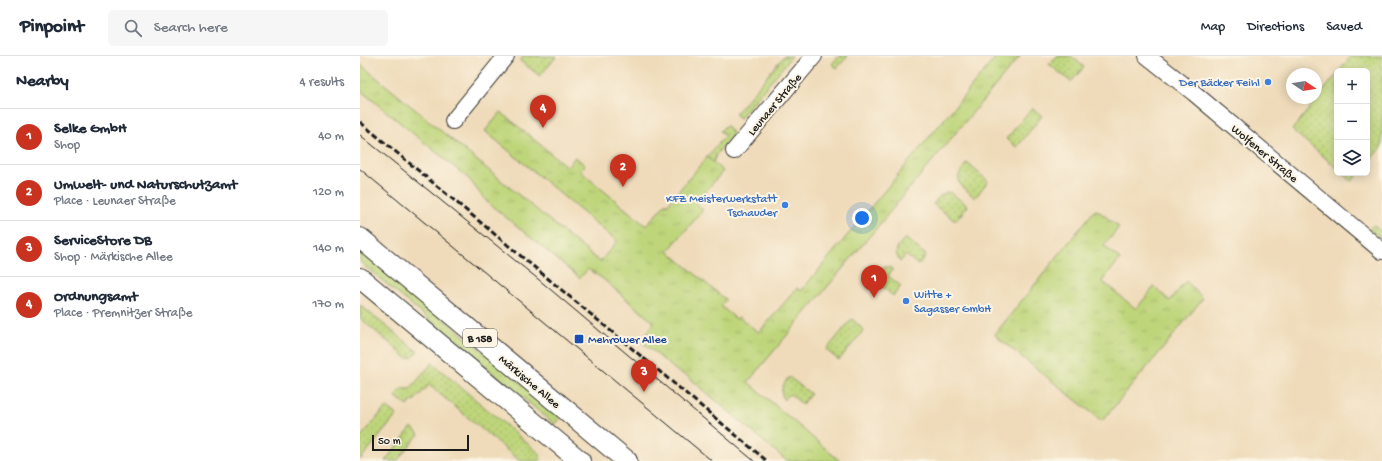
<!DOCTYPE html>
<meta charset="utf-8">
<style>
body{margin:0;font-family:"Gochi Hand",sans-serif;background:#f6f6f7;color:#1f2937}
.controls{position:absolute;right:12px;top:12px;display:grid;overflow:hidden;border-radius:6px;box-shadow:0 2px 10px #0003}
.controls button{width:36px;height:36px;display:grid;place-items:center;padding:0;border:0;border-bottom:1px solid #e0e1e3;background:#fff;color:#1f2937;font:20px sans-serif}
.compass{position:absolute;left:926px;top:12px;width:36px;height:36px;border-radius:50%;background:#fff;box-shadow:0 2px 10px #0003;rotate:102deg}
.scale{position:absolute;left:12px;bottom:10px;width:97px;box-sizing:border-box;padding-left:4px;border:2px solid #1c1c1c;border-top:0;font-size:11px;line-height:14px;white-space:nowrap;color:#1c1c1c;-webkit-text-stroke:3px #fcf5e5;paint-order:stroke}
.you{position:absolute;left:502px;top:162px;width:14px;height:14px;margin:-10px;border:3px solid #fff;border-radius:50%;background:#1a73e8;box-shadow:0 0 0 6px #1a73e833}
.badge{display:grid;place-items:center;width:26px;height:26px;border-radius:50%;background:#c8321e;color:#fff;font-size:13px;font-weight:700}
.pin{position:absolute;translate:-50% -33px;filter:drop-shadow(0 1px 2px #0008)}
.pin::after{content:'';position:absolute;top:21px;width:14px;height:12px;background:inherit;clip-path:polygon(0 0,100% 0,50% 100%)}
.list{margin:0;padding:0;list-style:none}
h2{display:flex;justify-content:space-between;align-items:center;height:52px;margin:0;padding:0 16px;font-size:17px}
h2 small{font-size:13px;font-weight:400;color:#747a83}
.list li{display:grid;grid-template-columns:26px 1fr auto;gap:12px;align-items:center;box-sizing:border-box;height:56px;padding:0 16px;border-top:1px solid #e0e1e3}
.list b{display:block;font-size:15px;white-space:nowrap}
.list p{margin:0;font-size:13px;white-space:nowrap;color:#747a83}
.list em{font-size:13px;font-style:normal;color:#747a83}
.icon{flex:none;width:22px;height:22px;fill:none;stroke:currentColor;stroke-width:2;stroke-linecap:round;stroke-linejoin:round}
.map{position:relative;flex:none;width:1022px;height:405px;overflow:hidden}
header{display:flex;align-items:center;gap:24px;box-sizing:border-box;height:56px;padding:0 20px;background:#fff;border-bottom:1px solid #e0e1e3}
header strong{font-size:19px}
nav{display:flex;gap:22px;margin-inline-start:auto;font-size:14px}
.search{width:280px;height:36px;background:#f6f6f7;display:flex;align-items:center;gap:10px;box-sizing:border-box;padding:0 14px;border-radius:6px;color:#747a83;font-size:15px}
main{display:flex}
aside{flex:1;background:#fff}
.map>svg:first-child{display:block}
.grass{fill:url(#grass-dots);stroke:#6d784b}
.park{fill:url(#park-tufts);stroke:#6d784b}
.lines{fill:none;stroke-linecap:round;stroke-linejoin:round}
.minor-casing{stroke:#3c3934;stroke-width:18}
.major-casing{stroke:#3c3934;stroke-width:22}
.minor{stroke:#fff;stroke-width:16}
.major{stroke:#fff;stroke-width:20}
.tram{stroke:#1c1c1c;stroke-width:1}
.rail{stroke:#1c1c1c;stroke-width:3;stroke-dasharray:6 3;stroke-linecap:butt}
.shop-dot{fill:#3f7fe0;stroke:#fcf5e5;stroke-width:1.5}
.transit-dot{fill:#1a4fb4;stroke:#fcf5e5;stroke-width:1.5}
.labels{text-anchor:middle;stroke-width:4;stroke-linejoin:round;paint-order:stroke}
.shield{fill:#fcf5e5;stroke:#5f5d58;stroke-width:1}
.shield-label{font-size:11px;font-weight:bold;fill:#1c1c1c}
.shop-label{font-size:12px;fill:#366cbe;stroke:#fcf5e5;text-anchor:end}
.street-label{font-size:12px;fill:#1c1c1c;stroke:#fcf5e5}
.transit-label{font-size:12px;fill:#164399;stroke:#fcf5e5;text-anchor:start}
</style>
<header>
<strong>Pinpoint</strong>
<div class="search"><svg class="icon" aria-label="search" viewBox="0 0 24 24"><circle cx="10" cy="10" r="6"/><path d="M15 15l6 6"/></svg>Search here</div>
<nav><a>Map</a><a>Directions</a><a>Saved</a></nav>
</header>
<main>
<aside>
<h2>Nearby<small>4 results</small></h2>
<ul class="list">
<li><span class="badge">1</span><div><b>Selke GmbH</b><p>Shop</p></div><em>40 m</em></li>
<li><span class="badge">2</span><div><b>Umwelt- und Naturschutzamt</b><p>Place · Leunaer Straße</p></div><em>120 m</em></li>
<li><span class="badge">3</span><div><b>ServiceStore DB</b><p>Shop · Märkische Allee</p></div><em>140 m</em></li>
<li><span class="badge">4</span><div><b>Ordnungsamt</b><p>Place · Premnitzer Straße</p></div><em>170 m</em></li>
</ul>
</aside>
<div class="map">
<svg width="1022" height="405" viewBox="0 0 1022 405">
<defs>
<pattern id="grass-dots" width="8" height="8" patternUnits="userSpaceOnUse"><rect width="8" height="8" fill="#bed57a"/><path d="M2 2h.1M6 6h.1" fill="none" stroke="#a3b669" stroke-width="1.8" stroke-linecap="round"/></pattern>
<pattern id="park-tufts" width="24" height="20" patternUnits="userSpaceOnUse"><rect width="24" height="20" fill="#bed57a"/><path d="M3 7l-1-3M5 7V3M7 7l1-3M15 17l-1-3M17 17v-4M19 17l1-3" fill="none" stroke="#a3b669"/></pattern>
</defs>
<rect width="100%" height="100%" fill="#fcf5e5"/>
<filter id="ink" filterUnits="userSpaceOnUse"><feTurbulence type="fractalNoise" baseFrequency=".025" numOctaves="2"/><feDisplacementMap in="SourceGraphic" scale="8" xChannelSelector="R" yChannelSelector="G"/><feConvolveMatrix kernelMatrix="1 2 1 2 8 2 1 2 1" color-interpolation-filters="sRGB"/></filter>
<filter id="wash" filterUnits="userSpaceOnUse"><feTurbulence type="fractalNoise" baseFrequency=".012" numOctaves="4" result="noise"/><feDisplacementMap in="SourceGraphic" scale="16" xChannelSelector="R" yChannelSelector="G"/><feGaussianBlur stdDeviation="0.9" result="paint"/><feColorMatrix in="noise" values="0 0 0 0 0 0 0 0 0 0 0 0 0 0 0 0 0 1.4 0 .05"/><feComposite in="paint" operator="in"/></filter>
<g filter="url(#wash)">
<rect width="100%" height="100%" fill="#efdbba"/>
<path class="grass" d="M164 0H197L180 20 160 5Z
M424 0H432L380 62 375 58Z
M479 0H488L477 12 472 8Z
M697 0H711L724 11 711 26 689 8Z
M991 0H1022V90L1007 108V15H979Z
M977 18V112L932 74Z
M672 52 682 60 657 91 646 83Z
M366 69 373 78 356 99 353 107 347 101 365 80 360 75Z
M607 107 628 125 615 142 599 127C597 118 602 114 607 107Z
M982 117H999L992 125Z
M587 136 591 137 608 150 595 165 573 148 580 140Z
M1013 169 1022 177V183L1009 173Z
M545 182 566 199 558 209 546 199 540 206C533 194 537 191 545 182Z
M0 194 200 359 199 364 196 368 193 367 0 206Z
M523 211H528L533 213 528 220 541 230 533 240 512 222Z
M0 249 58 296 52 302 50 301 48 303 0 262Z
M492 263 504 274 479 304 466 294Z
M72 307 180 398 181 405H160L69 329 54 345 53 344 48 350 35 340 41 333H50Z
M429 321 451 338 442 348 430 338 424 344C419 335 423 328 429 321Z
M26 351 37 359 0 404V382Z
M52 371 59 378 37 405H25Z"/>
<path class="park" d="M637 0H660L388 326 480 405H427L326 319 318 316 281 285 294 267 243 223 228 213 220 222 126 145 109 123 0 34V8L240 206 257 185 125 75 141 56 207 111 215 101 225 109 220 115 286 170 306 147 307 149 347 101 363 115 336 147 343 154 308 195 366 244 362 248V251L376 263 379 261 398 276 401 273H402L437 232 441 235Z
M737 154 759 171 744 190 760 203 742 225 776 253 794 231 810 245 826 225 843 242 804 291 742 365 637 281 635 278 734 155Z"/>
</g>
<g filter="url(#ink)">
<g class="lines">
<defs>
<path id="minor" d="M787 0 834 37 1022 195
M93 65 146 0
M374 95 454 0"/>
<path id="major" d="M0 182 267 405
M0 222 220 405"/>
</defs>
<use href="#minor" class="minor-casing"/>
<use href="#major" class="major-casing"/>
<use href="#minor" class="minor"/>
<use href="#major" class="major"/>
<path class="tram" d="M0 79 178 223 394 405
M0 113 352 405"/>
<path class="rail" d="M0 66 407 405"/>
</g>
</g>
<g class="shop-dot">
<circle cx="908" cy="26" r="4"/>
<circle cx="425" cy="149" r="4"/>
<circle cx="546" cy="245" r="4"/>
</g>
<rect class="transit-dot" x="214" y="278" width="10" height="10" rx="2"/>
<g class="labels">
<rect class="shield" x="103" y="273" width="34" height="18" rx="3"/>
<g class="shield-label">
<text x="120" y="286">B 158</text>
</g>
<g class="shop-label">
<text x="900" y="30">Der Bäcker Feihl</text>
<text x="417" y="146">KFZ Meisterwerkstatt<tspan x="417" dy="14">Tschauder</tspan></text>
<text x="554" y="242" text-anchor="start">Witte +<tspan x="554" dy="14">Sagasser GmbH</tspan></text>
</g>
<g class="street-label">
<text transform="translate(414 48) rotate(-50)" y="4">Leunaer Straße</text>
<text transform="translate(905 97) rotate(40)" y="4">Wolfener Straße</text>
<text transform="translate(170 325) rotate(40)" y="4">Märkische Allee</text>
</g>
<g class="transit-label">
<text x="228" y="287">Mehrower Allee</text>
</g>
</g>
</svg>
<div class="controls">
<button>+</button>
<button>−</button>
<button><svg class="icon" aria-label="layers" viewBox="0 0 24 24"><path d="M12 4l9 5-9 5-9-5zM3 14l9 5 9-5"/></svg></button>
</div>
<svg class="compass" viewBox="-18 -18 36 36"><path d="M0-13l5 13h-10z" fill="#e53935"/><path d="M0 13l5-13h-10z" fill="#747a83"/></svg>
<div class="scale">50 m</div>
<div class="you"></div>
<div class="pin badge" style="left:514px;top:242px">1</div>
<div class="pin badge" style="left:263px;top:131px">2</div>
<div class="pin badge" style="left:284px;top:336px">3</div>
<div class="pin badge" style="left:183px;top:72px">4</div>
</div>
</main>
